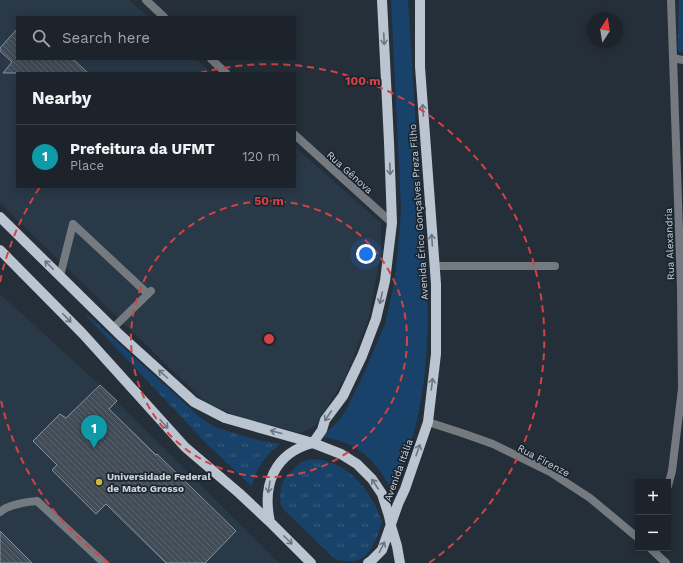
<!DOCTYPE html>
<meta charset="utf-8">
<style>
body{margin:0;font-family:"Work Sans",sans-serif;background:#292f37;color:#f1f3f6}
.controls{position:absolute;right:12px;bottom:12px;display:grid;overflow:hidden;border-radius:0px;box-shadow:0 2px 10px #0003}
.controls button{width:36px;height:36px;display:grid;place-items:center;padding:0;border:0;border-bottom:1px solid #3a4047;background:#1c232b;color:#f1f3f6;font:20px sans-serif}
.compass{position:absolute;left:587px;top:12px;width:36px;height:36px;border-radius:50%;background:#1c232b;box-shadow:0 2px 10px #0003;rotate:12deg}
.you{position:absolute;left:366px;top:254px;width:14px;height:14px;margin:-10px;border:3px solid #fff;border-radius:50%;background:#1a73e8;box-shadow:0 0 0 6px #1a73e833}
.badge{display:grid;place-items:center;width:26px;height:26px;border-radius:50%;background:#0b8043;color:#fff;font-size:13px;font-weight:700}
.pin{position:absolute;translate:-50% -33px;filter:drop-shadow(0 1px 2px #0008)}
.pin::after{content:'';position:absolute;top:21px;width:14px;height:12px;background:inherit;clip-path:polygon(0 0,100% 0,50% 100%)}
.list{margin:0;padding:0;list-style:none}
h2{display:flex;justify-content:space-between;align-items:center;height:52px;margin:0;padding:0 16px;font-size:17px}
h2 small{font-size:13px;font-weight:400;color:#a0a4a9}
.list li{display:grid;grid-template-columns:26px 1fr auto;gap:12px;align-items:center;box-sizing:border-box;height:64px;padding:0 16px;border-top:1px solid #3a4047}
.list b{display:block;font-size:15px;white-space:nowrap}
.list p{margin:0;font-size:13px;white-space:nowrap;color:#a0a4a9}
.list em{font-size:13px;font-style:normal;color:#a0a4a9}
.icon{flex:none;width:22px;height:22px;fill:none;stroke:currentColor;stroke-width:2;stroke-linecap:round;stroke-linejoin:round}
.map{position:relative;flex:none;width:683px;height:563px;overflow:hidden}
.search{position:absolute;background:#1c232b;box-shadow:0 2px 10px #0003;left:16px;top:16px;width:280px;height:44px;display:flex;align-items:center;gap:10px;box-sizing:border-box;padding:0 14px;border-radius:0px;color:#a0a4a9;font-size:15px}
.panel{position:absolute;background:#1c232b;box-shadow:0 2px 10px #0003;left:16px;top:72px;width:280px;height:116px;border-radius:0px}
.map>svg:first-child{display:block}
.built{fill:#2a3948}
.grass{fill:url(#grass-tufts)}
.forest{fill:url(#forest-firs)}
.green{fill:#184269}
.building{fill:url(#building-back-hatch);stroke:#85919e}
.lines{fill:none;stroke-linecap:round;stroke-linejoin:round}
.lane{stroke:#747a7f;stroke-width:8}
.street{stroke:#747a7f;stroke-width:8}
.primary{stroke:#bac5d1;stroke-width:10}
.oneway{stroke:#6a7580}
.ring{fill:none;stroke:#d44243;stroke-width:2;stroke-dasharray:7 5}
.poi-dot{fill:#ceb837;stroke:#1b252f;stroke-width:1.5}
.labels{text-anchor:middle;stroke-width:3.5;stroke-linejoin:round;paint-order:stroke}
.street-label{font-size:10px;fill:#cbd2d9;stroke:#1b252f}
.poi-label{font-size:10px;font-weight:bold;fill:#cbd2d9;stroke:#1b252f;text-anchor:start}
.centre{fill:#d44243;stroke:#1b252f;stroke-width:2}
.ring-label{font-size:12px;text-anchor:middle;font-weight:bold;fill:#d44243;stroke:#1b252f;stroke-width:3.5;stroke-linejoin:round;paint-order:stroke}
</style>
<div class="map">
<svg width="683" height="563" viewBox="0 0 683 563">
<defs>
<pattern id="grass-tufts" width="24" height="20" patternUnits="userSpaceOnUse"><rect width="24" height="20" fill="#184269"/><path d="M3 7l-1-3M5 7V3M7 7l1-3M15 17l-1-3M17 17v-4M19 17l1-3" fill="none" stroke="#385c7e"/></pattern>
<pattern id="forest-firs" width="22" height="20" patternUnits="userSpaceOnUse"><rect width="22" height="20" fill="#184269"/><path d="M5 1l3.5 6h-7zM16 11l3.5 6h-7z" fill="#385c7e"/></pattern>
<pattern id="building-back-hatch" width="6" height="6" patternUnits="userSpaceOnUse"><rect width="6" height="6" fill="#414c57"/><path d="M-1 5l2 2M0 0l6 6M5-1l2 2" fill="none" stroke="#5b656f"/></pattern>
</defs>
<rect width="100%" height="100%" fill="#252f39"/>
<path class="built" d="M0 0H129L148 17H17V59H196L212 73H17V187H295V147L381 223V252L369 317 345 378 315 426 300 433 239 417 206 403 0 203Z
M0 294 100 385 279 563H0Z"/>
<path class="grass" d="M86 316 90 317 202 419 215 427 258 440 280 444C278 447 275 448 273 450 262 460 255 472 252 486L250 485 206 443Z
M307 460C312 460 317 459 322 460 326 460 330 463 334 464 359 475 374 498 382 522 378 534 372 554 360 559 352 563 342 561 335 559L284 510 280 503 281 487 284 479 300 463Z"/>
<path class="forest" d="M679 0H683V52L678 51Z"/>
<path class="green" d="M391 0H408L428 317C427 345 426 372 421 400 416 432 404 463 394 494 389 486 385 477 379 470 365 450 346 440 322 437L340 419 346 410 363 375 385 324 394 284 399 237 401 209Z"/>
<path class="building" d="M17 29V59H73L88 73H3L12 62 0 51V48Z
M100 385 117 401 109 409 156 455 157 454 236 531 205 563H166L106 504 96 514 52 470 57 465 33 441 60 414 66 418Z
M0 531 32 563H0Z"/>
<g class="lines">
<path class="lane" d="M434 266H555
M60 276 73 224 148 294
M113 328 151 291
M0 512C9 504 26 502 37 501L104 563"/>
<path class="street" d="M146 0 164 17
M673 58 683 60
M211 59 226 73
M295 135 392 223
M428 422 462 433 493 444 550 472 590 498 638 538
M668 486 672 471 682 389 681 287 671 0
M650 548 666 563"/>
<path class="primary" d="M0 217 120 335 194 402 225 418 313 443 341 454 357 464 372 479 382 494 389 516 391 526 397 546 400 563
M0 250 83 334 185 447 239 493 270 522 311 563
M313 443 322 430 325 420 343 396 362 356 376 319 385 281 392 223 389 142 382 0
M270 522C262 485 274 453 313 443
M368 563 371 561 382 550 398 504 405 489 428 422 436 354V284L420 67V0"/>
</g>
<defs><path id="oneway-shaft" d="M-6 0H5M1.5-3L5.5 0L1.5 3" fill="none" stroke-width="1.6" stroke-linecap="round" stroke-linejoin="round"/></defs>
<g class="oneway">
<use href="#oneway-shaft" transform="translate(384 39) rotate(87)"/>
<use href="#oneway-shaft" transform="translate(423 110) rotate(-94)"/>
<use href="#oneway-shaft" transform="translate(390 169) rotate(88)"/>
<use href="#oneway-shaft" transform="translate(432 240) rotate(-94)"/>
<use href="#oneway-shaft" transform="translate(49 265) rotate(-135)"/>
<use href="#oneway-shaft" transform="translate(381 298) rotate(103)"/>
<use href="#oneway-shaft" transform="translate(67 318) rotate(46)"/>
<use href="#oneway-shaft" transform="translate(163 374) rotate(-138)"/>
<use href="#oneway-shaft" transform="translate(432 384) rotate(-83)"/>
<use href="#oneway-shaft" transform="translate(328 416) rotate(124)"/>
<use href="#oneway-shaft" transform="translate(164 424) rotate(48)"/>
<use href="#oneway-shaft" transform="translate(276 432) rotate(-165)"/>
<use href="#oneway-shaft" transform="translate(418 450) rotate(-71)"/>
<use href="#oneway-shaft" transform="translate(375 484) rotate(-123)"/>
<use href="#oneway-shaft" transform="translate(269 487) rotate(99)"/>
<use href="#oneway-shaft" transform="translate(288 540) rotate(45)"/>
<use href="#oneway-shaft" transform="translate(382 547) rotate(-63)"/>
</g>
<g class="ring">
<circle cx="269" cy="339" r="138"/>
<path d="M109 563A275 275 0 0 1 0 396M0 282A275 275 0 0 1 40 187M200 73A275 275 0 0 1 429 563"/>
</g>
<circle class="poi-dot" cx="99" cy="482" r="4"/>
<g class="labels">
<g class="street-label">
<text transform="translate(350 172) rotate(42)" y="4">Rua Gênova</text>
<text transform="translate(418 212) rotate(-94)" y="4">Avenida Érico Gonçalves Preza Filho</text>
<text transform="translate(669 244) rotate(-92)" y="4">Rua Alexandria</text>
<text transform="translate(544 460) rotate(28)" y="4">Rua Firenze</text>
<text transform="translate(398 470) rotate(-70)" y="4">Avenida Itália</text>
</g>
<g class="poi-label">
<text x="107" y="480">Universidade Federal<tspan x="107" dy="12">de Mato Grosso</tspan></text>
</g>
</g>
<circle cx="269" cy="339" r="6" class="centre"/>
<g class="ring-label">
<text x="363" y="85">100 m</text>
<text x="269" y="205">50 m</text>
</g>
</svg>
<div class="controls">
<button>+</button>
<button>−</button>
</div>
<svg class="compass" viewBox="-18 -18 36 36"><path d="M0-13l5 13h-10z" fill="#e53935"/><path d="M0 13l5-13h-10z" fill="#a0a4a9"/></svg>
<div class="you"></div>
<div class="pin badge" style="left:94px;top:448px;background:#0f9aa8">1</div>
<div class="search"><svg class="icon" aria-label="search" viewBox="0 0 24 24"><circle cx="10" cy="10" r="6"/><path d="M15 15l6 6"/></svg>Search here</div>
<section class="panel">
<h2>Nearby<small></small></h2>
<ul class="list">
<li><span class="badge" style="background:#0f9aa8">1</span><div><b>Prefeitura da UFMT</b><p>Place</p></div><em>120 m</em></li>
</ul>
</section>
</div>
